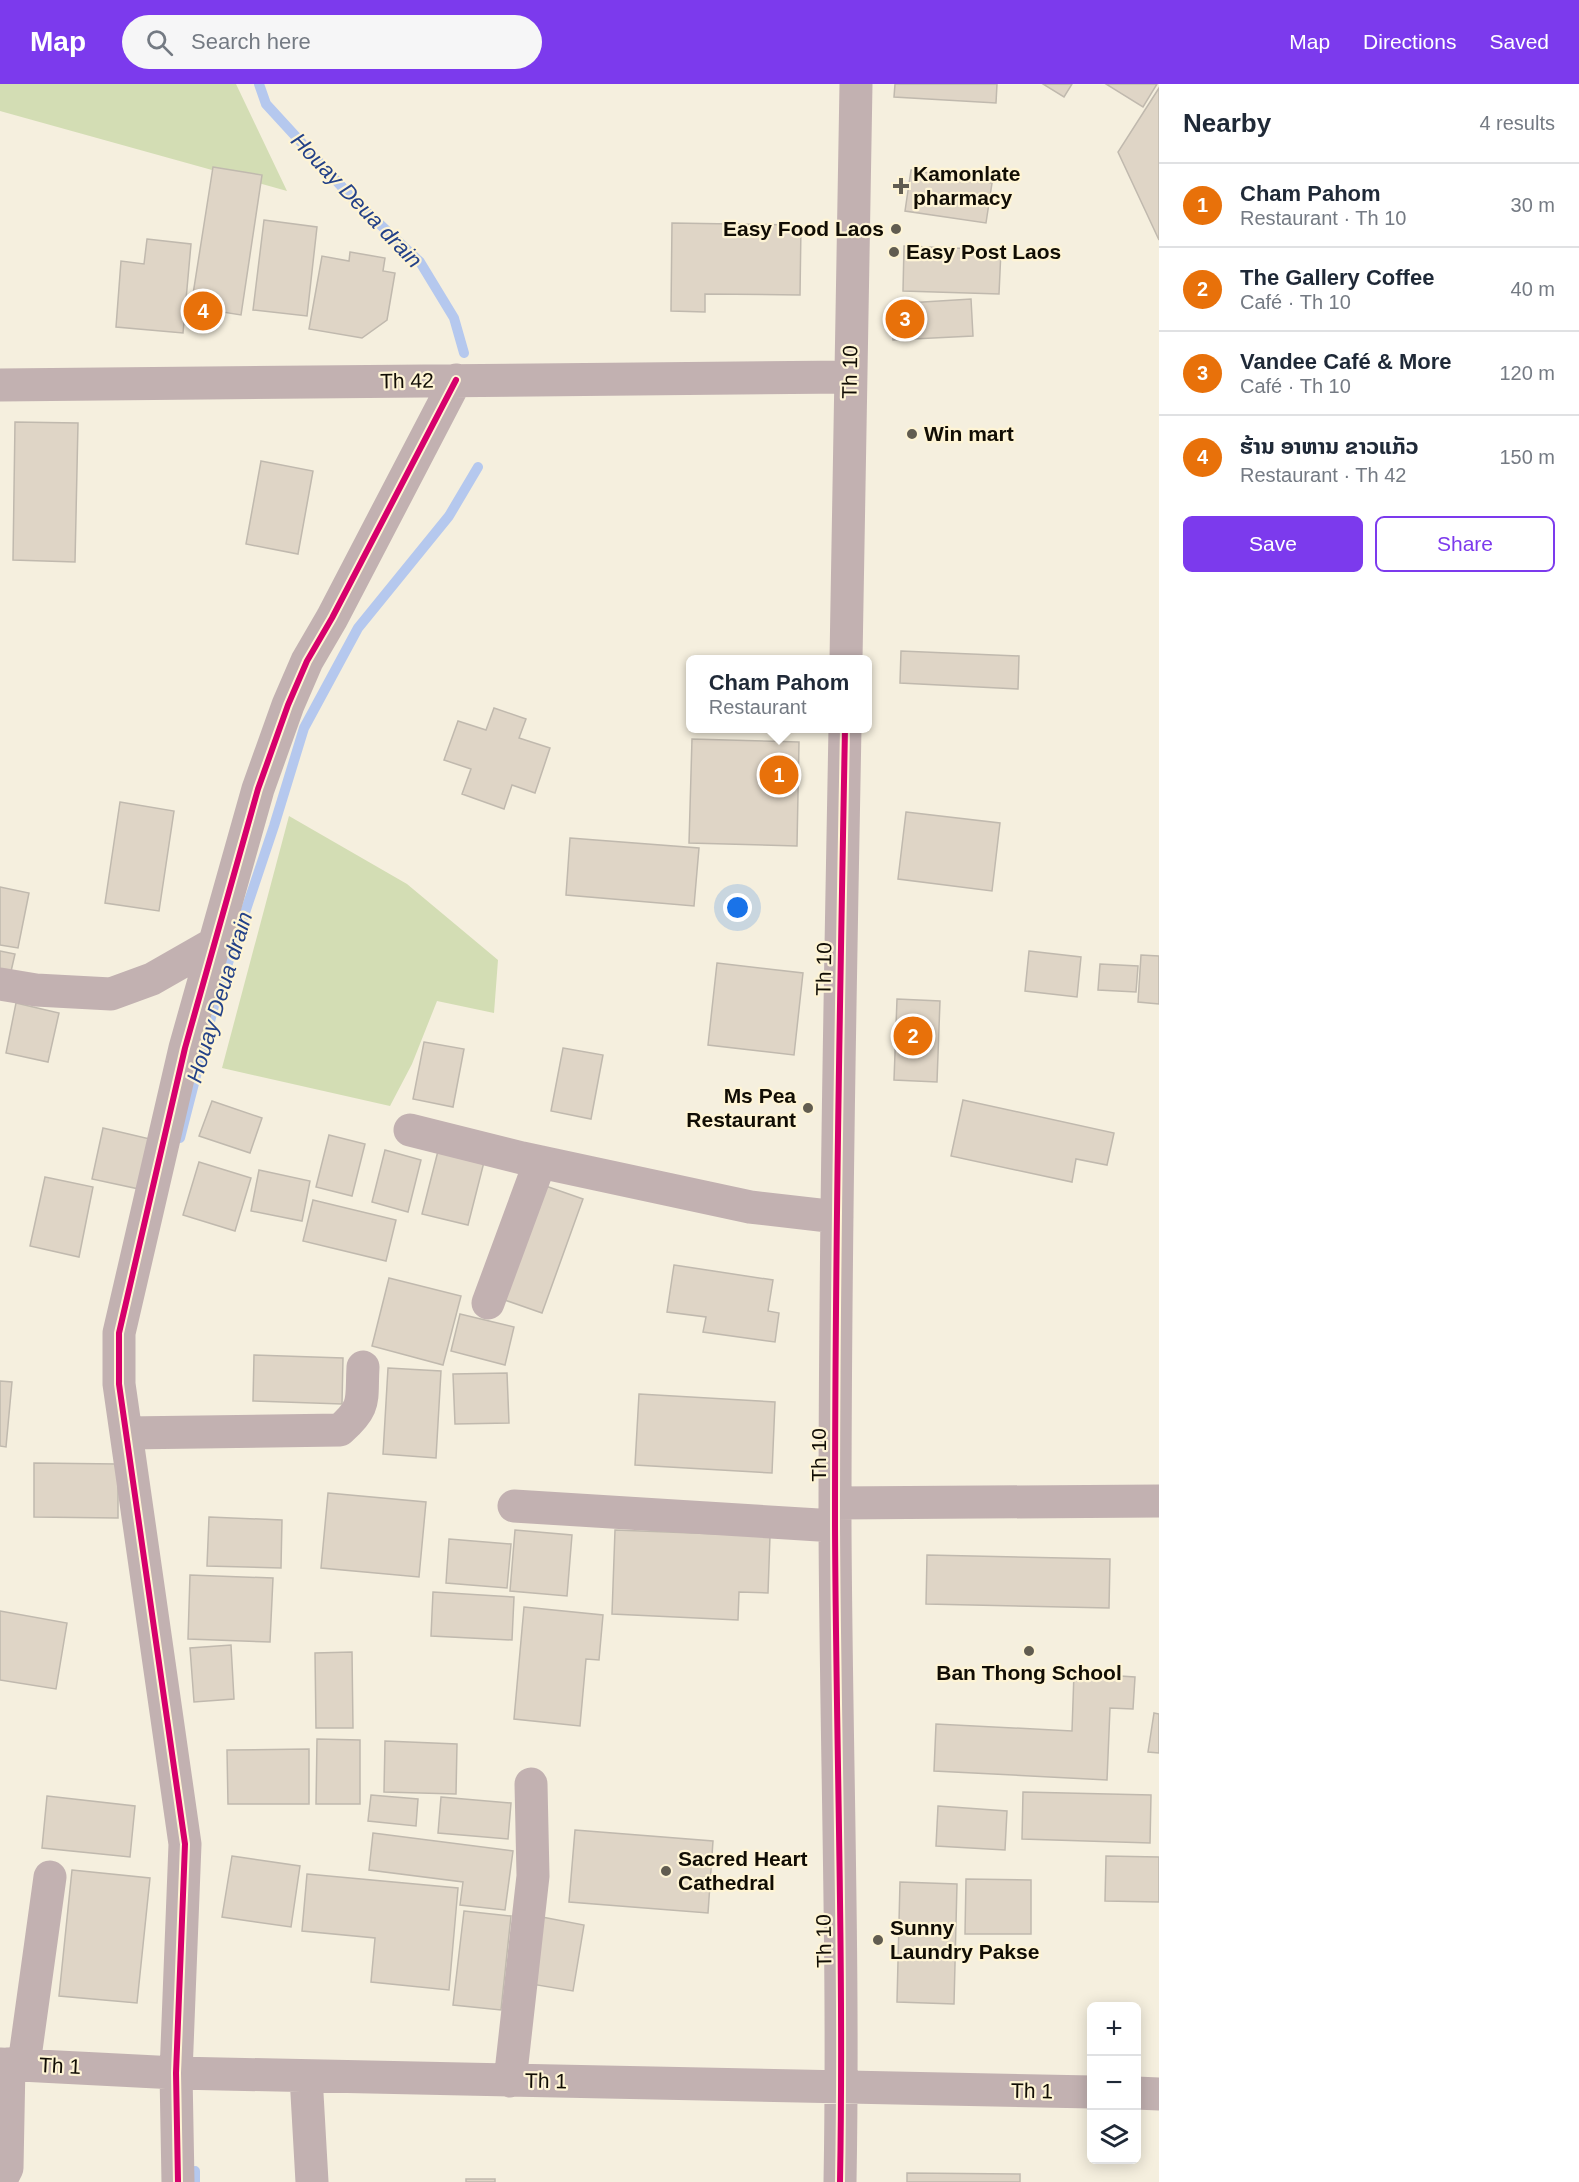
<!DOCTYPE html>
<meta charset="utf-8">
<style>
body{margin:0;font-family:Arial,"Noto Sans Lao",sans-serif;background:#f6f6f7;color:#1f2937}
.controls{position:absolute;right:18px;bottom:18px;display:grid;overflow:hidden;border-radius:9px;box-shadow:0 3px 15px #0003}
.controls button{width:54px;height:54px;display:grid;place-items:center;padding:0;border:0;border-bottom:2px solid #e0e1e3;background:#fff;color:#1f2937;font:30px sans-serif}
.you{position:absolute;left:738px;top:824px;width:21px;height:21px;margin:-15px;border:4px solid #fff;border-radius:50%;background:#1a73e8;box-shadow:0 0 0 9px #1a73e833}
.badge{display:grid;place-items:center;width:39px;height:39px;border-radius:50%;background:#7c3aed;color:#fff;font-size:20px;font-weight:700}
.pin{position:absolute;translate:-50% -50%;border:3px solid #fff;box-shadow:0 2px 6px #0006}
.popup{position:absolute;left:686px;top:571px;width:186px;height:78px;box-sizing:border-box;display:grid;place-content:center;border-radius:9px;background:#fff;filter:drop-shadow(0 2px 4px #0005);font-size:20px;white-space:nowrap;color:#747a83}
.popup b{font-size:22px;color:#1f2937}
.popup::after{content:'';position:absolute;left:50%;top:100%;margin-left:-12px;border:12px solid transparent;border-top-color:#fff}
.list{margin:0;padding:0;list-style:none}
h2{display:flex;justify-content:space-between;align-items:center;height:78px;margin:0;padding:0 24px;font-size:26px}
h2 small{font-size:20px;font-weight:400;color:#747a83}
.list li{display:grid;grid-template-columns:39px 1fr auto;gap:18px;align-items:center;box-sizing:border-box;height:84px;padding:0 24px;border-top:2px solid #e0e1e3}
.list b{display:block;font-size:22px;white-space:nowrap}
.list p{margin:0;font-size:20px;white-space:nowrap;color:#747a83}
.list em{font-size:20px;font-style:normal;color:#747a83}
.actions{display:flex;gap:12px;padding:18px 24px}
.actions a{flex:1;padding:14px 0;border:2px solid #7c3aed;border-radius:9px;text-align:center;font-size:21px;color:#7c3aed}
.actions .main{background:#7c3aed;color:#fff}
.icon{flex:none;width:33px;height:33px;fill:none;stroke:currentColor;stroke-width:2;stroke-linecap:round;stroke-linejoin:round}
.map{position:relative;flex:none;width:1159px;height:2098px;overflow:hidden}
header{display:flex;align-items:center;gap:36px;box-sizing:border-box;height:84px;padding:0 30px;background:#7c3aed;color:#fff}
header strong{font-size:28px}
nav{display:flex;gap:33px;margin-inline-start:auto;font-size:21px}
.search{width:420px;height:54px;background:#f6f6f7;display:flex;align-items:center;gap:15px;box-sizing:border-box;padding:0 21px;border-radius:33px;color:#747a83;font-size:22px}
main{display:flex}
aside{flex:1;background:#fff}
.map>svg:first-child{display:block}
.green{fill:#d3ddb4}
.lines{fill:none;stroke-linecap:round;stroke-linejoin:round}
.stream{stroke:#b5c8ee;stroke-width:10}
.building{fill:#dfd5c6;stroke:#c0b9ae;stroke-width:1.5}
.minor{stroke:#c2b1b1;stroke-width:33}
.cycleway-casing{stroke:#fef4d5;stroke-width:10}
.cycleway{stroke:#d6006c;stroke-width:6}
.poi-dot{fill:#615c50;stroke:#fef4d5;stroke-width:2}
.labels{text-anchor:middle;stroke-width:4.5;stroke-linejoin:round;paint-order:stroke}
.poi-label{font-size:21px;font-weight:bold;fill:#110d04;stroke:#fef4d5;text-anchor:start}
.street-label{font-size:21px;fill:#110d04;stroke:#fef4d5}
.water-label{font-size:22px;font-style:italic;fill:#234188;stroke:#fef4d5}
</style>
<header>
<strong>Map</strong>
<div class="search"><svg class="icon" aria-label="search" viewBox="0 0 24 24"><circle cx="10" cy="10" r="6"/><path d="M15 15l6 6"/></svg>Search here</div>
<nav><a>Map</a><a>Directions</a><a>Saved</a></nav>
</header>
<main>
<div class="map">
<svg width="1159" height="2098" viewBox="0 0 1159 2098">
<rect width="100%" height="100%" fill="#f5efde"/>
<path class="green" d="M0 0H236L287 107 0 27Z
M289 732 407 800 498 876 494 929 437 917 412 980 390 1022 222 984Z"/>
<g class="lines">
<path class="stream" d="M259 0 266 20 354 116 420 178 454 234 464 269
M180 1054 215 918 274 742 304 644 358 544 449 432 478 383
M195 2087V2098"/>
</g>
<path class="building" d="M895 0H997L996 19 894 13Z
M1043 0H1072L1064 13Z
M1106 0H1157L1143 23Z
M1159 4V156L1118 68Z
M213 83 262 91 241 231 191 223Z
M911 86 992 99 986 139 905 127Z
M264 136 317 143 307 232 253 226Z
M672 139 801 141 800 211 705 210V228L671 227Z
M147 155 191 160 183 249 116 243 121 177 144 180Z
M904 162 1001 166 999 210 903 207Z
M350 168 385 174 383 187 395 189 387 236 362 254 309 245 322 172 349 177Z
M971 215 973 252 893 256 891 220Z
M15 338 78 339 75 478 13 476Z
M261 377 313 387 298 470 246 460Z
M901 567 1019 572 1018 605 900 599Z
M494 624 526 635 519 654 550 664 535 709 512 701 504 725 462 710 471 685 444 676 458 637 486 646Z
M692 655 799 658 797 762 689 759Z
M120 718 174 727 159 827 105 819Z
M906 728 1000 739 992 807 898 795Z
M570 754 699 764 694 822 566 811Z
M0 803 29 809 18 864 0 861Z
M0 867 15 870 9 896 0 894Z
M1029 867 1081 873 1077 913 1025 907Z
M1141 871 1159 872V920L1138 918Z
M717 879 803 889 794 971 708 961Z
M1100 880 1138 882 1136 908 1098 906Z
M897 915 940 917 937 998 894 996Z
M16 919 59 929 48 978 6 969Z
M424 958 464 965 453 1023 413 1015Z
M563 964 603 971 591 1035 551 1027Z
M963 1016 1114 1049 1107 1081 1076 1075 1072 1098 951 1072Z
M212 1017 262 1034 250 1069 199 1052Z
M103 1044 150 1055 139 1105 92 1095Z
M329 1051 365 1060 352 1112 316 1103Z
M385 1066 421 1076 408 1128 372 1118Z
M438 1067 484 1078 468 1141 422 1130Z
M199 1078 251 1094 235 1147 183 1131Z
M259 1086 310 1097 302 1137 251 1127Z
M45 1093 93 1103 79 1173 30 1162Z
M540 1100 583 1115 542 1229 499 1214Z
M313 1116 396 1136 386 1177 303 1157Z
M674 1181 773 1196 768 1227 779 1229 775 1258 703 1248 706 1233 667 1228Z
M389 1194 461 1212 443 1281 372 1262Z
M460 1230 514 1243 505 1281 451 1267Z
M254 1271 343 1274 342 1320 253 1317Z
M388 1284 441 1287 436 1374 383 1370Z
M507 1289 509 1339 455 1340 453 1290Z
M0 1297 12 1298 6 1363 0 1362Z
M639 1310 775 1318 772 1389 635 1381Z
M34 1379 118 1380V1434L34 1433Z
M328 1409 426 1418 419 1493 321 1484Z
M209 1433 282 1436 281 1484 207 1482Z
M515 1446 572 1451 567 1512 510 1507Z
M615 1446 770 1452 768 1509 739 1508 738 1536 612 1530Z
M449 1455 511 1460 507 1504 446 1499Z
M927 1471 1110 1475 1109 1524 926 1520Z
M190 1491 273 1494 270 1558 188 1555Z
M433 1508 514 1513 512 1556 431 1552Z
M524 1523 603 1531 599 1576 586 1575 580 1642 514 1635Z
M0 1527 67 1539 56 1605 0 1596Z
M231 1561 234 1615 194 1618 190 1564Z
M352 1568 353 1644H316L315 1569Z
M1074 1589 1135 1593 1133 1625 1110 1624 1107 1696 934 1687 936 1640 1072 1647Z
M1154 1629 1159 1630V1669L1148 1668Z
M317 1655 360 1656V1720H316Z
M385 1657 457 1660 456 1710 384 1708Z
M309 1665V1720H228L227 1666Z
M1023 1708 1151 1711 1150 1759 1022 1755Z
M371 1711 418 1715 416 1742 368 1737Z
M47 1712 135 1722 130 1773 42 1764Z
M441 1713 511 1719 508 1755 438 1749Z
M938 1722 1007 1727 1005 1766 936 1762Z
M575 1746 713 1757 708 1829 569 1818Z
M373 1749 513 1767 505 1826 460 1821 463 1798 369 1786Z
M232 1772 300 1782 291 1843 222 1833Z
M1106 1772 1159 1773V1818L1105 1817Z
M72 1786 150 1794 137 1919 59 1912Z
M307 1790 458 1804 449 1906 371 1898 375 1854 302 1847Z
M966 1795 1031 1796V1850H965Z
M900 1798 957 1800 954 1920 897 1918Z
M464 1827 511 1832 501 1926 453 1921Z
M542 1833 584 1841 573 1907 531 1900Z
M907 2089 1020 2090V2098H907Z
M466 2095H495V2098H466Z"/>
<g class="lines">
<path class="minor" d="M0 301 850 293
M846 576 856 0
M0 900 36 906 111 910 152 895 215 859
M410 1046 522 1074 750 1123 837 1133
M488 1219 540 1078
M126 1349 340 1346C367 1322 361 1317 363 1283
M835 1419 1159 1417
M514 1422 835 1442
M0 1980 176 1989 1092 2008
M24 1980 50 1793
M306 1992 312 2098
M510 1997 533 1792 531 1700
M1136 2009 1159 2010
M0 2098 7 2084 9 1980
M178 2098 176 1989 185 1760 119 1300V1249L185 964 258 705 288 621 307 577 332 534 456 296
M840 2098C844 1879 836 1660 835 1441 835 1175 840 910 845 644"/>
<defs>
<path id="cycleway" d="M178 2098 176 1989 185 1760 119 1300V1249L185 964 258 705 288 621 307 577 332 534 456 296
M840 2098C844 1879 836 1660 835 1441 835 1175 840 910 845 644"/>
</defs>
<use href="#cycleway" class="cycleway-casing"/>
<use href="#cycleway" class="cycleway"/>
</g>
<g class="poi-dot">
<path d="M898 93h6v6h6v6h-6v6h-6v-6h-6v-6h6z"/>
<circle cx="896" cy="145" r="6"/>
<circle cx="894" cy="168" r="6"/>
<circle cx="912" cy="350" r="6"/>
<circle cx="808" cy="1024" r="6"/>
<circle cx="1029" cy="1567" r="6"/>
<circle cx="666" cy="1787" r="6"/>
<circle cx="878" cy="1856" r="6"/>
</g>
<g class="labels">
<g class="poi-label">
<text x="913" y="97">Kamonlate<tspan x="913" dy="24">pharmacy</tspan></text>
<text x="884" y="152" text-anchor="end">Easy Food Laos</text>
<text x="906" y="175">Easy Post Laos</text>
<text x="924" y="357">Win mart</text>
<text x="796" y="1019" text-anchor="end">Ms Pea<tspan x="796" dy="24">Restaurant</tspan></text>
<text x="1029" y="1596" text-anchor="middle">Ban Thong School</text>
<text x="678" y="1782">Sacred Heart<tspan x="678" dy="24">Cathedral</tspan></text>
<text x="890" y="1851">Sunny<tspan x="890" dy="24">Laundry Pakse</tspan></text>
</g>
<g class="street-label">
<text transform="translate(850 288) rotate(-89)" y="7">Th 10</text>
<text transform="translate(407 297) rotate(-1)" y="7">Th 42</text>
<text transform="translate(824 885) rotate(-89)" y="7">Th 10</text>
<text transform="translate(819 1371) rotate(-90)" y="7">Th 10</text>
<text transform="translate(824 1857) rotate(-91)" y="7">Th 10</text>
<text transform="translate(60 1982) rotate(3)" y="7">Th 1</text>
<text transform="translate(546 1997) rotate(1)" y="7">Th 1</text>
<text transform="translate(1032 2007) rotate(1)" y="7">Th 1</text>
</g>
<g class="water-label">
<text transform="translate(357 116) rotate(46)" y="8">Houay Deua drain</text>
<text transform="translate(219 913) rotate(-73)" y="8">Houay Deua drain</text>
</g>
</g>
</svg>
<div class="controls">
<button>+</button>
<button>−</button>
<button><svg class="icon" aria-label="layers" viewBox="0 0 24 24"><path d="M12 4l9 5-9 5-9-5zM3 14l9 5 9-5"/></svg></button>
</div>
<div class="you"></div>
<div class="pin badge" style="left:779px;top:691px;background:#e8710a">1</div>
<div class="popup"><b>Cham Pahom</b>Restaurant</div>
<div class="pin badge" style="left:913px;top:952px;background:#e8710a">2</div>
<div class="pin badge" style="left:905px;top:235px;background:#e8710a">3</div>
<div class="pin badge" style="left:203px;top:227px;background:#e8710a">4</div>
</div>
<aside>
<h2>Nearby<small>4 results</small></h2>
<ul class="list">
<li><span class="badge" style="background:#e8710a">1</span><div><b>Cham Pahom</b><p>Restaurant · Th 10</p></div><em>30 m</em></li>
<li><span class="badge" style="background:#e8710a">2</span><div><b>The Gallery Coffee</b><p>Café · Th 10</p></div><em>40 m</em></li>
<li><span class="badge" style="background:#e8710a">3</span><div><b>Vandee Café &amp; More</b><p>Café · Th 10</p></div><em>120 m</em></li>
<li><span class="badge" style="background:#e8710a">4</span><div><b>ຮ້ານ ອາຫານ ຂາວແກັວ</b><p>Restaurant · Th 42</p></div><em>150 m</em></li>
</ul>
<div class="actions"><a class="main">Save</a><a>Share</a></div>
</aside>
</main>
